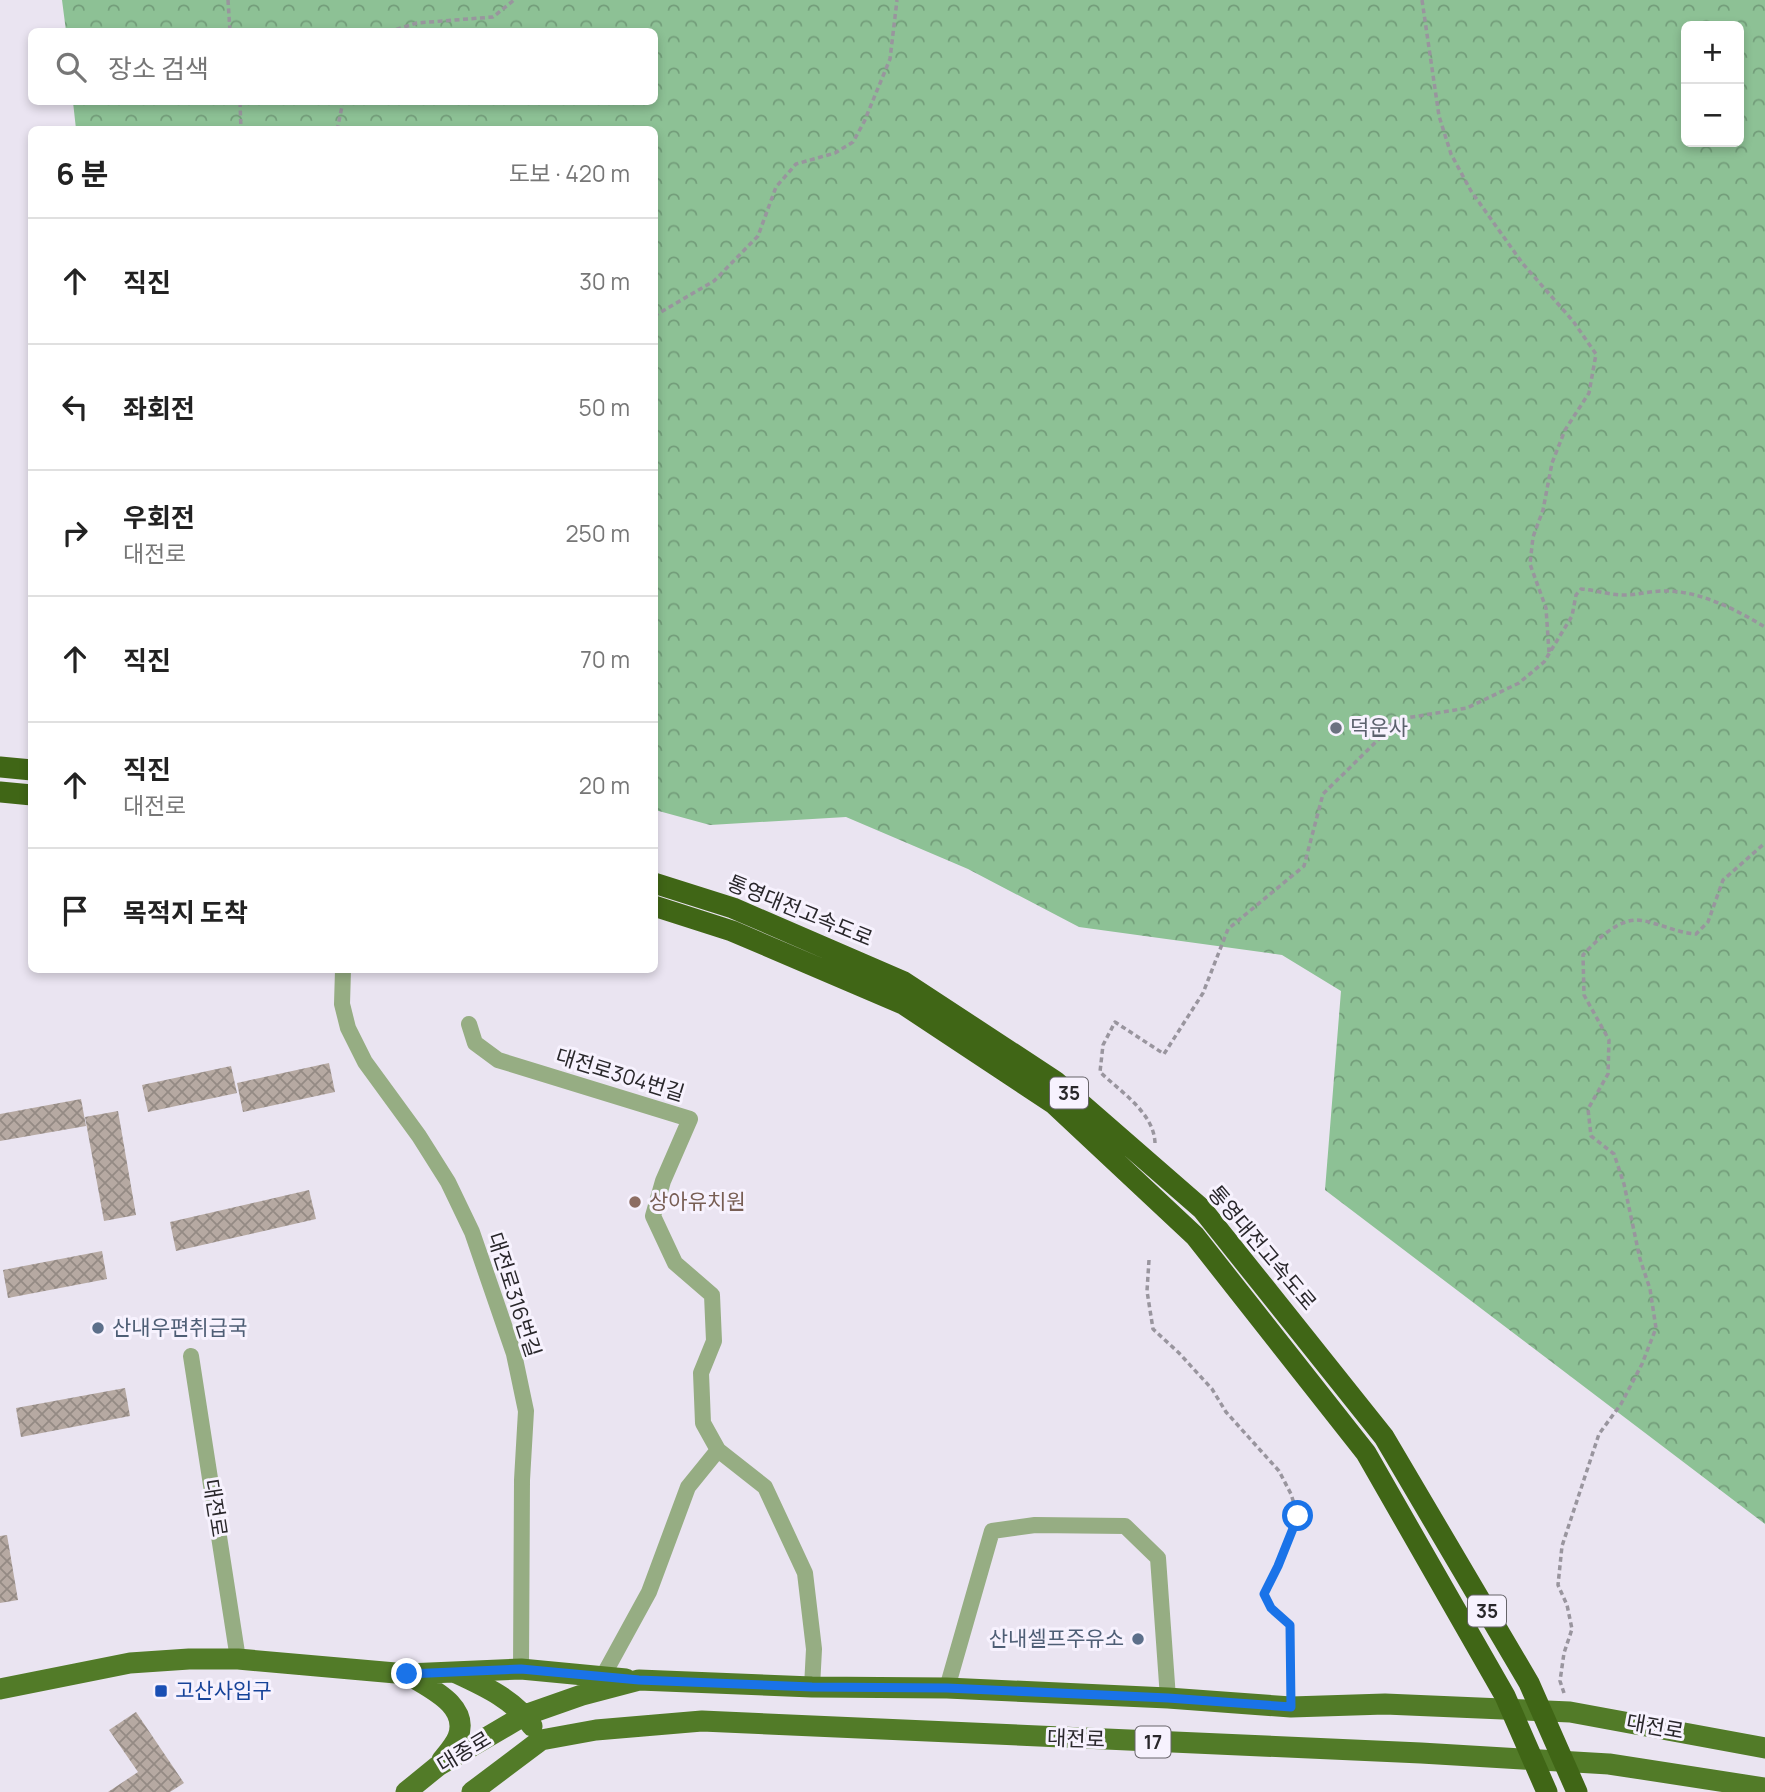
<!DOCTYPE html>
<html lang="ko">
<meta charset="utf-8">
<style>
body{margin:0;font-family:Manrope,"Noto Sans KR",sans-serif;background:#f2f2f2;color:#222}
.controls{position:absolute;right:21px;top:21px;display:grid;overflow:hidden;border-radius:10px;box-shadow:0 4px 10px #0003}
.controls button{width:63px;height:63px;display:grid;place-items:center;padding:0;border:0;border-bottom:2px solid #e0e0e0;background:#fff;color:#222;font:35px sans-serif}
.stop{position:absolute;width:21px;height:21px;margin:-16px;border:5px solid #1a73e8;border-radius:50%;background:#fff}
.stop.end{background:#1a73e8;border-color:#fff;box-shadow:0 2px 7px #0008}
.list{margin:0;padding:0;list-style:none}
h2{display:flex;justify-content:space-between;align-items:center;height:91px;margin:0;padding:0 28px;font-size:30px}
h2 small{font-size:23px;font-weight:400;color:#767676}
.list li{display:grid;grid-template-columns:46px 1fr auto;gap:21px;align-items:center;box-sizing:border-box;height:126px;padding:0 28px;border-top:2px solid #e0e0e0}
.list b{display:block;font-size:26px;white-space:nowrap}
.list p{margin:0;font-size:23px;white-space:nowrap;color:#767676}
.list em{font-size:23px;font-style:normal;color:#767676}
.icon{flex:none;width:38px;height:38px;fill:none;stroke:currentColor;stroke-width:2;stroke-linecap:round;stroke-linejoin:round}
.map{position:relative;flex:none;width:1765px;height:1792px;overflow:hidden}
.search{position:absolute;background:#fff;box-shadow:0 4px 10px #0003;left:28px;top:28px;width:630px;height:77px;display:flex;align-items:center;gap:18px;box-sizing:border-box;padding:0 24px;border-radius:10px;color:#767676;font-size:26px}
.panel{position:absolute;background:#fff;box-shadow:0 4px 10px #0003;left:28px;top:126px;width:630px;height:847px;border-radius:10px}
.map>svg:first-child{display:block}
.forest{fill:url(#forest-crowns);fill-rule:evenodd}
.building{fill:url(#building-cross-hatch)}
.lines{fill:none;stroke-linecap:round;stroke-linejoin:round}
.path{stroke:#99959e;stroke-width:3.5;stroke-dasharray:5 3.5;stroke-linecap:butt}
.minor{stroke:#96ad83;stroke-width:16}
.primary{stroke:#527b28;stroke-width:21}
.motorway{stroke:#406616;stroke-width:21}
.route{stroke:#1a73e8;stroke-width:9}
.worship-dot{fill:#6b7280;stroke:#f7f2fe;stroke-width:2.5}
.education-dot{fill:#8d6e63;stroke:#f7f2fe;stroke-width:2.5}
.service-dot{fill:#5c6f8a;stroke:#f7f2fe;stroke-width:2.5}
.transit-dot{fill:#1a4fb4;stroke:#f7f2fe;stroke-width:2.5}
.labels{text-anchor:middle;stroke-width:6;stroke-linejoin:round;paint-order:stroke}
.shield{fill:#f7f2fe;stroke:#67646a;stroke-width:2}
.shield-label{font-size:19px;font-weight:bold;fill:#29272b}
.worship-label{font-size:21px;fill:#5b616d;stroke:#f7f2fe;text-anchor:start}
.street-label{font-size:21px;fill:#29272b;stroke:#f7f2fe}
.education-label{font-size:21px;fill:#785e54;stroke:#f7f2fe;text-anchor:start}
.service-label{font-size:21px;fill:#4e5e75;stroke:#f7f2fe;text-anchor:start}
.transit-label{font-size:21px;fill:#164399;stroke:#f7f2fe;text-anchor:start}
</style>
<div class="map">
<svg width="1765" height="1792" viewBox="0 0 1765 1792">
<defs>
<pattern id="forest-crowns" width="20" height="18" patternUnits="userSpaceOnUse" patternTransform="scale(1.75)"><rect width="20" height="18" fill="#8dc195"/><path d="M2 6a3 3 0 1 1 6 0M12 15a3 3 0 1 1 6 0" fill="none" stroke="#739d7a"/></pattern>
<pattern id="building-cross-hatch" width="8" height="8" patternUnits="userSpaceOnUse" patternTransform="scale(1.75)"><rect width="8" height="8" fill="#b6a9a2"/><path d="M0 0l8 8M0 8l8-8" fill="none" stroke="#948a84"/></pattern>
</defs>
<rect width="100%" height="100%" fill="#eae4f1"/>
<path class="forest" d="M62 0H1765V1524L1325 1190 1341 991 1282 955 1079 927 968 869 846 817 710 825 655 810 654 130 76 129 73 102H654V32L66 31ZM1686 26H1739V142H1686Z"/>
<path class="building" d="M329 1063 335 1092 243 1112 237 1083Z
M231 1066 237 1093 148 1112 142 1085Z
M81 1099 86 1126 0 1141V1114Z
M118 1111 136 1215 104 1221 85 1117Z
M309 1190 316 1219 176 1251 170 1222Z
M102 1251 107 1279 8 1298 3 1270Z
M125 1388 130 1416 21 1437 16 1408Z
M7 1535 18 1600 0 1603V1536Z
M136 1712 184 1783 170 1792H108L138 1772 109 1730Z"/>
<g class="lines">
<path class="path" d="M228 0 230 32
M1422 0 1439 116 1451 154 1471 191 1523 264 1573 321 1596 354 1589 393 1565 430 1552 463 1543 510 1533 537 1530 564 1546 608 1549 652
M388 32 417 23 493 17 514 0
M240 102 241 130
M337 130 343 102
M654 316 714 281 758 236 776 187 796 164 835 153 853 142 864 122 890 59 897 0
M1155 1143C1154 1113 1121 1092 1100 1072L1103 1045 1115 1022 1164 1054 1203 993 1228 929 1304 866 1323 794 1384 734 1394 720 1467 708 1519 683 1544 662 1572 616 1576 595 1581 589C1596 590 1609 595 1624 595 1637 595 1650 591 1663 591 1698 590 1735 609 1765 627
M1149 1260 1147 1291 1153 1329 1179 1353 1212 1389 1226 1412 1279 1471 1291 1494 1298 1516 1278 1566 1264 1593 1271 1608 1290 1624 1291 1688
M1564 1693 1560 1681 1564 1653 1572 1629 1567 1605 1558 1585 1562 1546 1599 1434 1621 1404 1642 1364 1656 1328 1650 1289 1640 1259 1624 1184 1614 1154 1591 1136 1588 1109 1608 1074 1609 1040 1584 995 1583 955C1596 941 1616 920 1637 920 1655 921 1676 933 1696 934L1708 922 1723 880 1765 843"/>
<path class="minor" d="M343 970 342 1004 348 1028 365 1062 419 1136 448 1182 472 1232 514 1354 526 1411 522 1480 521 1669
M469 1024 475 1043 498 1060 690 1119 663 1181 653 1216 675 1263 712 1295 714 1341 701 1373 703 1423 718 1450 765 1487 805 1573 814 1649 812 1687
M191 1356 238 1659
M603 1676 649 1592 688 1487 718 1450
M947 1688 992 1531 1035 1525 1125 1526 1158 1558 1168 1698"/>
<path class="primary" d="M456 1673C484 1686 515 1700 532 1726
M407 1674C429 1688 470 1705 458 1737 455 1745 447 1754 442 1760
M0 1689 130 1663 189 1659H238L407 1674 521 1669 626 1679
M406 1792 438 1766 525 1715 582 1695 639 1680 812 1687 947 1688 1168 1698 1291 1707 1385 1704 1570 1712 1765 1748
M472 1792 541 1740 596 1730 702 1721 1421 1753 1609 1764 1765 1788"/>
<path class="motorway" d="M0 767 32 770
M0 792 32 795
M654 883 733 908 904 982 1055 1081 1202 1209 1384 1437 1529 1683 1577 1792
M654 906 732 931 903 1004 1054 1104 1195 1236 1366 1453 1505 1696 1547 1792"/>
</g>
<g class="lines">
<path class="route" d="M407 1674 521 1669 639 1680 812 1687 947 1688 1168 1698 1291 1707 1290 1625 1271 1608 1264 1594 1278 1566 1298 1516"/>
</g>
<circle class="worship-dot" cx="1336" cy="728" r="7"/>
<circle class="education-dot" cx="635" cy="1202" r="7"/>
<g class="service-dot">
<circle cx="98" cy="1328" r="7"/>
<circle cx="1138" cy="1639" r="7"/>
</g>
<rect class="transit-dot" x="154" y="1684" width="14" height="14" rx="3.5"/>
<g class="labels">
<g class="shield">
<rect x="1050" y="1077.5" width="38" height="31" rx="5"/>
<rect x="1468" y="1595.5" width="38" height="31" rx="5"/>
<rect x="1135.5" y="1726.5" width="35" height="31" rx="5"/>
</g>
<g class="shield-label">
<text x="1069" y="1100">35</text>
<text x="1487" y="1618">35</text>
<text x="1153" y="1749">17</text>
</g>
<g class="worship-label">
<text x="1350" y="735">덕운사</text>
</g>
<g class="street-label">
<text transform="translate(800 911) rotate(22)" y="7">통영대전고속도로</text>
<text transform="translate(620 1075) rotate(17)" y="7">대전로304번길</text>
<text transform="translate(1262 1248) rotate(50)" y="7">통영대전고속도로</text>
<text transform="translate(514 1295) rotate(72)" y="7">대전로316번길</text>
<text transform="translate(215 1508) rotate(81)" y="7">대전로</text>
<text transform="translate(1655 1727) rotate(10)" y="7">대전로</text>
<text transform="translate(1076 1739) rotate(2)" y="7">대전로</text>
<text transform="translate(464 1752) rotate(-31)" y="7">대종로</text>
</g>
<g class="education-label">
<text x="649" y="1209">상아유치원</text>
</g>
<g class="service-label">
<text x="112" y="1335">산내우편취급국</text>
<text x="1124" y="1646" text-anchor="end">산내셀프주유소</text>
</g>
<g class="transit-label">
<text x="175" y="1698">고산사입구</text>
</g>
</g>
</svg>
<div class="controls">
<button>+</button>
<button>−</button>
</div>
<div class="stop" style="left:1298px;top:1516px"></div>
<div class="stop end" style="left:407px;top:1674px"></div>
<div class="search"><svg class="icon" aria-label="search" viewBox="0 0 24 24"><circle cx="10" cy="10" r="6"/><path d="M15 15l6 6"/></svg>장소 검색</div>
<section class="panel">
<h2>6 분<small>도보 · 420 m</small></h2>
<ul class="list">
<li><svg class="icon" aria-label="ahead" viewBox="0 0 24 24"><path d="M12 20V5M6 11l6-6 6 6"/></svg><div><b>직진</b></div><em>30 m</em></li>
<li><svg class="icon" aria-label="left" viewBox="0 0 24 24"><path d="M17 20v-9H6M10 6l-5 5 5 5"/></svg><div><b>좌회전</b></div><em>50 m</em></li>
<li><svg class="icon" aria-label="right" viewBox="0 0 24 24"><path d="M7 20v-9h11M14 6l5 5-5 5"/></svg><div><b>우회전</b><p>대전로</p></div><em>250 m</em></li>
<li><svg class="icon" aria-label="ahead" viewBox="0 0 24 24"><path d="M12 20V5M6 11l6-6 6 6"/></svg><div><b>직진</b></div><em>70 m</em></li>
<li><svg class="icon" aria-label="ahead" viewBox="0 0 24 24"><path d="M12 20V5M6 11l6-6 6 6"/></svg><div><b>직진</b><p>대전로</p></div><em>20 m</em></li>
<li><svg class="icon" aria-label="arrive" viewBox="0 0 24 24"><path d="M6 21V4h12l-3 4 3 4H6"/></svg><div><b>목적지 도착</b></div></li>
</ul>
</section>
</div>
